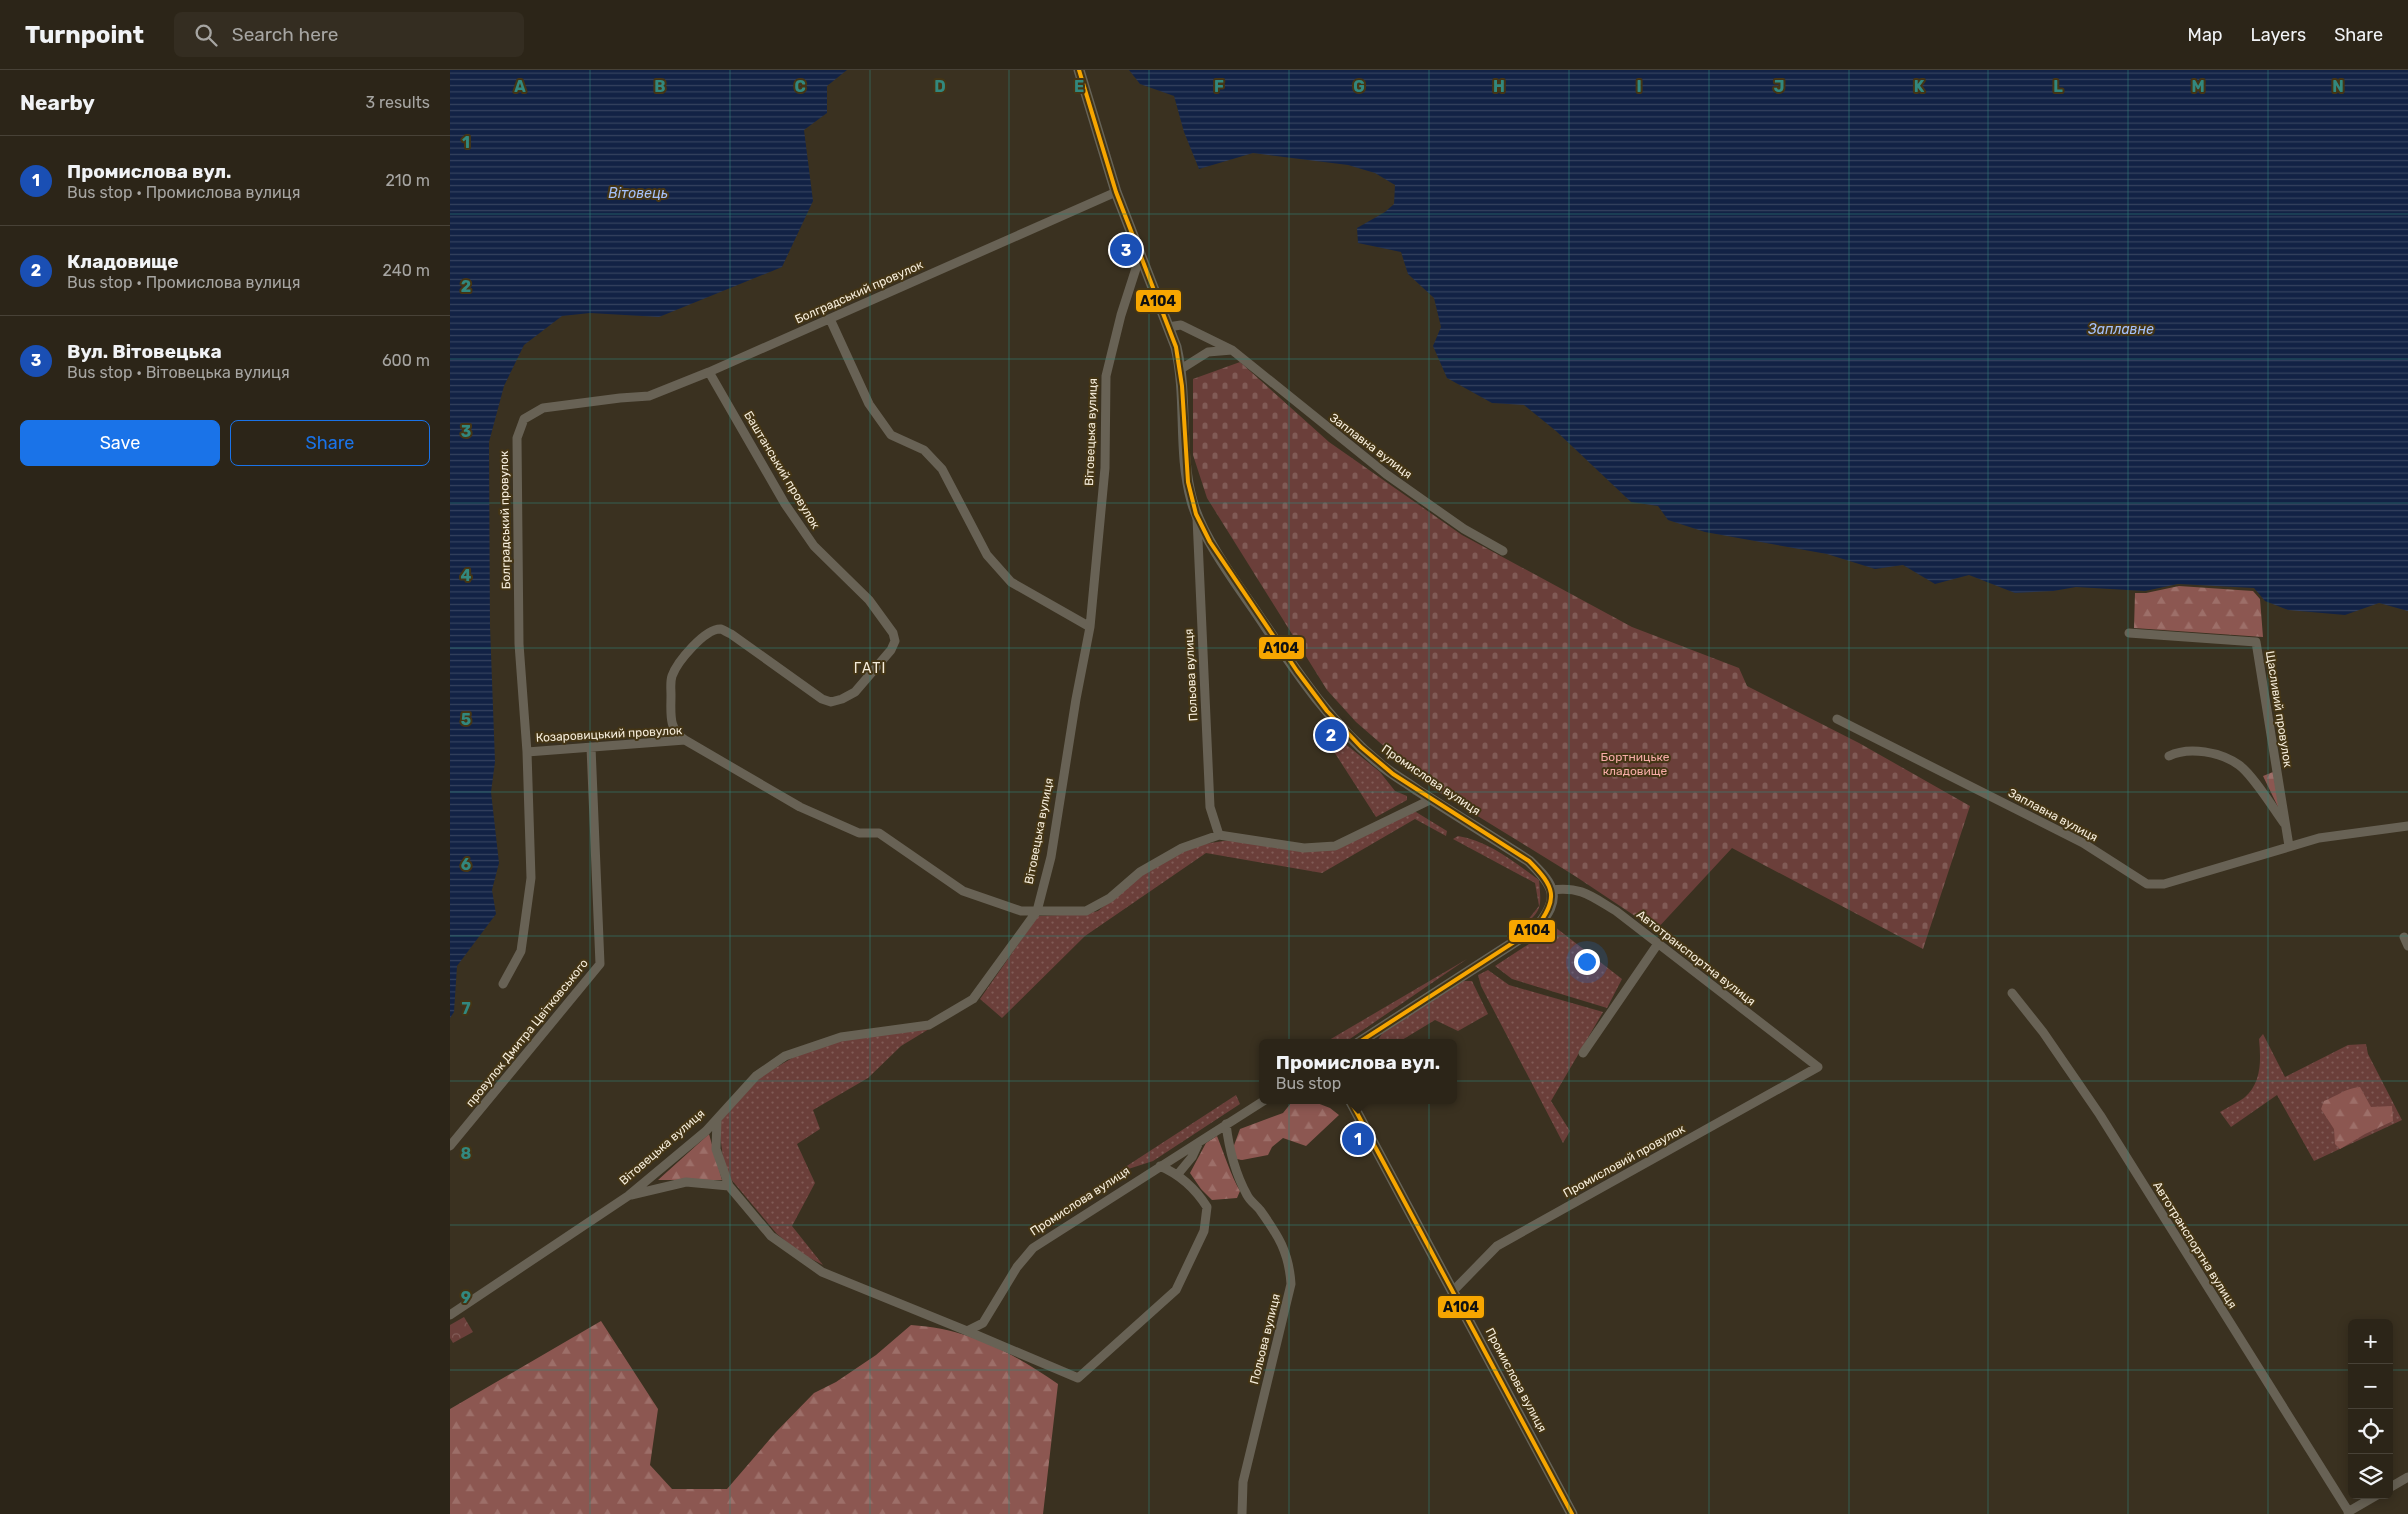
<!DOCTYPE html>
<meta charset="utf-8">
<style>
body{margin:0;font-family:Rubik,sans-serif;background:#342d21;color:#f1f3f6}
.controls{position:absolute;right:15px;bottom:15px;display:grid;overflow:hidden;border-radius:8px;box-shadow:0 2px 12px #0003}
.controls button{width:45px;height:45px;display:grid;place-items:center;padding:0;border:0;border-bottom:1px solid #484237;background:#2c2518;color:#f1f3f6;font:25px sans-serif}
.you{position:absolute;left:1136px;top:891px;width:18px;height:18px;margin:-12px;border:4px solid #fff;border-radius:50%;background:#1a73e8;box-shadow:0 0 0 8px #1a73e833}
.badge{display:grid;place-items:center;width:32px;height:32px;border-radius:50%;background:#1a73e8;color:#fff;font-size:16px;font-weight:700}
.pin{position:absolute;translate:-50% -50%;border:2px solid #fff;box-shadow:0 1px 5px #0006}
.popup{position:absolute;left:809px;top:969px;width:198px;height:65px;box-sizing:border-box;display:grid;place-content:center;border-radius:8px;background:#2c2518;filter:drop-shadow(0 1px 4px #0005);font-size:16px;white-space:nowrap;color:#a6a5a2}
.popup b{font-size:19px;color:#f1f3f6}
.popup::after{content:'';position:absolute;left:50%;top:100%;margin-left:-10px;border:10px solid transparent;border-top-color:#2c2518}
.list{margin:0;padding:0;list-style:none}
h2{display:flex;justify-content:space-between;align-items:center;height:65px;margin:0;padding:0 20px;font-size:21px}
h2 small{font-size:16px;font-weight:400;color:#a6a5a2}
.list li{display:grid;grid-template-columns:32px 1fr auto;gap:15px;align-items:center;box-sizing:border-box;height:90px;padding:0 20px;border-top:1px solid #484237}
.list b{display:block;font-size:19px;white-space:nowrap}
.list p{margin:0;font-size:16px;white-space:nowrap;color:#a6a5a2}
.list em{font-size:16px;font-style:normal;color:#a6a5a2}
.actions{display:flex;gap:10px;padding:15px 20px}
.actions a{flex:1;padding:11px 0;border:1px solid #1a73e8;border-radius:8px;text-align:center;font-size:18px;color:#1a73e8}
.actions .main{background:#1a73e8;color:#fff}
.icon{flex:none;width:28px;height:28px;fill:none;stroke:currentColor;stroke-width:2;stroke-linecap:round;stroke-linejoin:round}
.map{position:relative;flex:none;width:1958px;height:1444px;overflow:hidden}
header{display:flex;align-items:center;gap:30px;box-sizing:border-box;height:70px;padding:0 25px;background:#2c2518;border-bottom:1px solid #484237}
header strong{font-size:24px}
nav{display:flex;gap:28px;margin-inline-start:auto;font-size:18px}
.search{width:350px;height:45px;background:#342d21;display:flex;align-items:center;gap:12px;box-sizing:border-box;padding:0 18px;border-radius:8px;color:#a6a5a2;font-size:19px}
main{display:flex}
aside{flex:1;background:#2c2518}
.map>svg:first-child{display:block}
.grass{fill:url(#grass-dots)}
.forest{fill:url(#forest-firs)}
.cemetery{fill:url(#cemetery-stones)}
.park{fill:url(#park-crowns)}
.water{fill:url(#water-rules)}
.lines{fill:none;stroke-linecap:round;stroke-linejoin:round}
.street{stroke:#686255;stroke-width:9}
.secondary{stroke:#666358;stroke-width:11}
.bus-1-casing{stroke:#443515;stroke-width:8}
.bus-1{stroke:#f7a600;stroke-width:4}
.grid{fill:none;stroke:#32887e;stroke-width:1;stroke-opacity:0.55}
.labels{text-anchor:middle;stroke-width:4;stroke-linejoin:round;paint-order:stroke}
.street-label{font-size:12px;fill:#f5ecda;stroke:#443515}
.park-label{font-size:12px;fill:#f6aca7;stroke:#443515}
.water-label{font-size:14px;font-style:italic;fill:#a4c1fb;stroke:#443515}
.neighbourhood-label{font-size:14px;letter-spacing:1px;fill:#f5ecda;stroke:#443515}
.grid-label{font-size:16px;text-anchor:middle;font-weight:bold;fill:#32887e;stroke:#443515;stroke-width:4;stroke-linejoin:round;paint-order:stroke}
.line-badge{stroke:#443515;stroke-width:2}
.pale-badge-label{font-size:14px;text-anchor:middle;font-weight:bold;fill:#111}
</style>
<header>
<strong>Turnpoint</strong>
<div class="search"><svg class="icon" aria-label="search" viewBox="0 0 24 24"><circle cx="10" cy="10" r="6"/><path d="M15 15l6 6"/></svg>Search here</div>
<nav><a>Map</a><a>Layers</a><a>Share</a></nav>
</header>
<main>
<aside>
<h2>Nearby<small>3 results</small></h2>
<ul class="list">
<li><span class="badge" style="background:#1a4fb4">1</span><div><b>Промислова вул.</b><p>Bus stop · Промислова вулиця</p></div><em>210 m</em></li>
<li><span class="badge" style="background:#1a4fb4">2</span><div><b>Кладовище</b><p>Bus stop · Промислова вулиця</p></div><em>240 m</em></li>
<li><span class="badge" style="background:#1a4fb4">3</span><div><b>Вул. Вітовецька</b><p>Bus stop · Вітовецька вулиця</p></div><em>600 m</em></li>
</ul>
<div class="actions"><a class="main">Save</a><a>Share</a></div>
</aside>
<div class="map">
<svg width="1958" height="1444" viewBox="0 0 1958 1444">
<defs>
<pattern id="grass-dots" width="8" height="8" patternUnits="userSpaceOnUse" patternTransform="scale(1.25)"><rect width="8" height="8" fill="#6b3f3a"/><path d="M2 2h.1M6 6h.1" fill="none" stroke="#815b56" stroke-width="1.8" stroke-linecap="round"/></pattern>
<pattern id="forest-firs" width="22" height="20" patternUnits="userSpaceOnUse" patternTransform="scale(1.25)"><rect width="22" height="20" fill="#8c5751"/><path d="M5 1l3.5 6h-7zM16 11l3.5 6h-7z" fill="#9d6f69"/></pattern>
<pattern id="cemetery-stones" width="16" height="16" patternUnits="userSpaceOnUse" patternTransform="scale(1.25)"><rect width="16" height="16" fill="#6b3f3a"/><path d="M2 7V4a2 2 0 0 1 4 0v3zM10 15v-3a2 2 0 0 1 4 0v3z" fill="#815b56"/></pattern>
<pattern id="park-crowns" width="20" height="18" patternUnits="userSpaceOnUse" patternTransform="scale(1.25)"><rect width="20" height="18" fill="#6b3f3a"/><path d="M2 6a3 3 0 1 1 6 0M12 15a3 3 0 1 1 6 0" fill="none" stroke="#815b56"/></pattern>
<pattern id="water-rules" width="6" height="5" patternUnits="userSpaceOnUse" patternTransform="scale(1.25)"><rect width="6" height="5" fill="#122245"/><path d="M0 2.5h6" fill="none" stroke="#35425f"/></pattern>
</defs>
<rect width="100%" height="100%" fill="#3a3120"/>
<path class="grass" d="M893 672 930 702 945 721 957 726V730L926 747 881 677Z
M961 742H966L997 761 996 766 965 749 872 803 756 783 635 866 552 948 530 929 588 846 636 844 648 841 692 804 730 783 754 774 780 770 886 779Z
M1008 766C1039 771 1064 792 1089 810 1092 842 1091 839 1069 861L1089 836 1085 813 1003 769Z
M1105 857 1172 909 1157 938 1062 909 1045 896Z
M1017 889 894 973H874Z
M1038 900 1059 915 1153 942 1101 1031 1120 1061 1113 1073 1031 916 1028 905Z
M1012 911H1022L1038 944 1008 961 985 950 947 973H926L933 962Z
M479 959 451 976 418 1008 363 1040 370 1059 347 1074 365 1113 342 1156 373 1195 350 1183 327 1164 280 1108 273 1088 269 1057 272 1047 313 1005 344 987 393 970Z
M1813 964 1835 1007 1898 975 1916 974 1918 984 1952 1050 1864 1091 1827 1025 1781 1057 1770 1042C1778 1037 1787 1033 1794 1028 1812 1013 1811 990 1809 969Z
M786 1025 790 1034 703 1091 666 1103Z"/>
<path class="forest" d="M1729 516 1803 521 1810 529 1813 567 1684 558 1685 523H1696Z
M1823 702 1830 741 1813 706Z
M1910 1017 1921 1037 1942 1036 1943 1051 1915 1064 1890 1079 1885 1074 1884 1059 1871 1039 1874 1031C1887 1026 1896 1018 1910 1017Z
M862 1031 880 1038 889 1045 856 1076 833 1068 822 1077 818 1085 792 1090 787 1089 783 1078 790 1059 833 1043 841 1033Z
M259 1064 272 1110H208Z
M767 1066C774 1083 781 1106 790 1121L787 1128 762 1130 751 1119 740 1103 756 1073Z
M151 1251 208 1339 200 1395 222 1419H277L326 1362 364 1323 386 1312 426 1285 461 1255C520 1259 561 1282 608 1314L593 1444H0V1339Z"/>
<path class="cemetery" d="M790 292 879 372 1012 465 1182 557 1289 598 1297 616 1409 673 1520 736 1473 879 1282 778 1206 860 1125 806 982 718 906 652 877 620 757 428 743 385V309Z"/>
<path class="park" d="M14 1247 23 1262 3 1273 0 1268V1255Z"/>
<path class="water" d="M0 0H397L377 16V43L354 60 363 131 332 197 209 247 140 243 112 246 74 275 54 316 39 372 40 556 45 692 41 722 49 793 42 820 46 844 7 896 4 942 0 948Z
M679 0H1958V541L1929 533 1895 545 1838 540 1815 531 1804 518 1728 514 1695 521 1626 517 1603 521 1565 523 1519 505 1485 514 1453 495 1425 499 1377 484 1255 462 1218 450 1208 436 1181 432 1106 361 1074 335 1042 333 997 308 983 276 991 257 984 228 958 204 951 182 908 173 907 158 935 142 944 134 945 115 925 103 898 95 803 83 749 99 734 62 724 26 690 14Z"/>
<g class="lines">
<path class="street" d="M380 249 419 334 441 365 474 380 492 399 537 485 561 512 640 557
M718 257 731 255 782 280 936 404 1014 459 1053 481
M731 299 758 282 782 280
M747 448 760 737 769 765
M1679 563 1806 572 1839 776
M1387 649 1633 773 1697 814H1714L1869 768 1958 756
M235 670C218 660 221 643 221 625 221 619 220 612 222 606 227 592 255 558 271 559 274 560 278 563 281 564L372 629 381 632 392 629 405 622 441 580 445 571 443 563 419 530 364 476 335 434 259 302
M77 682 235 670 350 737 409 763H429L513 821 571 841H636L660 828 690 802 732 778 769 765 854 778 885 776 982 729
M1719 686C1739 676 1771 682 1789 695 1803 705 1823 738 1834 753
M1954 867 1958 876
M53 914 71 881 81 808 77 682 69 574 67 368 74 349 93 338 170 328 199 326 259 302 666 122
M1562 923 1593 962 1650 1045 1900 1444
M1133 983 1207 875
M267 1050 266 1079 279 1116 321 1166 372 1202 517 1261 533 1253 567 1197 583 1178 815 1030
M776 1054C779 1079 785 1103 797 1125 800 1131 806 1135 810 1140 828 1165 839 1182 841 1214L793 1412 792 1444
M0 1076 150 894 141 677
M728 1104 742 1087 749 1072
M181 1125 236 1112 279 1116
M1002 1222 1047 1176 1368 997 1166 841C1141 826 1131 816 1101 820
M0 1245 178 1126 256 1061 306 1006 335 986 391 967 479 955 523 929 587 841 601 787 626 629 640 557 655 398 656 306 671 245 690 186
M517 1261 628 1308 726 1220 754 1161 757 1137C745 1118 731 1105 710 1096
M1939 1418 1958 1407
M1898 1442 1927 1425"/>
<path class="secondary" d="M629 0 666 122 726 277C738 328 728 381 742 431 751 465 784 510 804 539 842 595 877 651 930 694 941 704 955 711 967 720 1004 744 1042 767 1079 791 1105 816 1112 828 1086 858L908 973
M900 1030 1122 1444"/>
<defs>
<path id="bus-1" d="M629 0 666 122 726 277 732 316 738 412 746 444 760 472 847 601 877 641 911 677 943 704 1079 791C1105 817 1109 828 1086 858L908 973
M900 1030 1122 1444"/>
</defs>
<use href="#bus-1" class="bus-1-casing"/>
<use href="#bus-1" class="bus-1"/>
</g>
<path class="grid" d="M140 0V1444M280 0V1444M420 0V1444M559 0V1444M699 0V1444M839 0V1444M979 0V1444M1119 0V1444M1259 0V1444M1399 0V1444M1538 0V1444M1678 0V1444M1818 0V1444M0 144H1958M0 289H1958M0 433H1958M0 578H1958M0 722H1958M0 866H1958M0 1011H1958M0 1155H1958M0 1300H1902M1939 1300H1958"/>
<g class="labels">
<g class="street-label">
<text transform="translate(409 222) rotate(-24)" y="4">Болградський провулок</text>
<text transform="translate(641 362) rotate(-88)" y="4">Вітовецька вулиця</text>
<text transform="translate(921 376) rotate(37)" y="4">Заплавна вулиця</text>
<text transform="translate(332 400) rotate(59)" y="4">Баштанський провулок</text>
<text transform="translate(55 450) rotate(-91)" y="4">Болградський провулок</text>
<text transform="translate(741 605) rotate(-93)" y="4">Польова вулиця</text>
<text transform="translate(1829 639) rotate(81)" y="4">Щасливий провулок</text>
<text transform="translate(159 664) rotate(-3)" y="4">Козаровицький провулок</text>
<text transform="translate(981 710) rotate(34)" y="4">Промислова вулиця</text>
<text transform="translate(1603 745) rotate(28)" y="4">Заплавна вулиця</text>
<text transform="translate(589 761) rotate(-79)" y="4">Вітовецька вулиця</text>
<text transform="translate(1246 888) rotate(38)" y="4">Автотранспортна вулиця</text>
<text transform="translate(77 963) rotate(-51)" y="4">провулок Дмитра Цвітковського</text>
<text transform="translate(212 1077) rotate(-41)" y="4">Вітовецька вулиця</text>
<text transform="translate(1174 1091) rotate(-29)" y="4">Промисловий провулок</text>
<text transform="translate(630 1131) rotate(-33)" y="4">Промислова вулиця</text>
<text transform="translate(1745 1175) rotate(58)" y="4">Автотранспортна вулиця</text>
<text transform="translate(815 1269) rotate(-76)" y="4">Польова вулиця</text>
<text transform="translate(1066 1310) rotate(62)" y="4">Промислова вулиця</text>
</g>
<g class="park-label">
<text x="1185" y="691">Бортницьке<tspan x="1185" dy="14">кладовище</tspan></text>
</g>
<g class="water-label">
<text x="188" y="128">Вітовець</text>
<text x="1671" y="264">Заплавне</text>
</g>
<g class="neighbourhood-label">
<text x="420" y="603">ГАТІ</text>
</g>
</g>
<g class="grid-label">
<text x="70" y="22">A</text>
<text x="210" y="22">B</text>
<text x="350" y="22">C</text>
<text x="490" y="22">D</text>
<text x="629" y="22">E</text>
<text x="769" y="22">F</text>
<text x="909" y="22">G</text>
<text x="1049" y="22">H</text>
<text x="1189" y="22">I</text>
<text x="1329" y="22">J</text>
<text x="1469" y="22">K</text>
<text x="1608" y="22">L</text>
<text x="1748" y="22">M</text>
<text x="1888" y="22">N</text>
<text x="16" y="78">1</text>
<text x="16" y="222">2</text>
<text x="16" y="367">3</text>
<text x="16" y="511">4</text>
<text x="16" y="655">5</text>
<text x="16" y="800">6</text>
<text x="16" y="944">7</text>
<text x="16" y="1089">8</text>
<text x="16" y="1233">9</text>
</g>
<g class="line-badge">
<rect x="685" y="219" width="47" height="24" rx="5" fill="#f7a600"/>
<rect x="808" y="566" width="47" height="24" rx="5" fill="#f7a600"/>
<rect x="1058" y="849" width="48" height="24" rx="5" fill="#f7a600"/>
<rect x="987" y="1225" width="48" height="24" rx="5" fill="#f7a600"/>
</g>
<g class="pale-badge-label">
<text x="708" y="236">А104</text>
<text x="831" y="583">А104</text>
<text x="1082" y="865">А104</text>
<text x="1011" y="1242">А104</text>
</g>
</svg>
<div class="controls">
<button>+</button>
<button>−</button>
<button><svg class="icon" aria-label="locate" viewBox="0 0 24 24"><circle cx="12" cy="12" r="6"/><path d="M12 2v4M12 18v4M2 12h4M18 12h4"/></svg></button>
<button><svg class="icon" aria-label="layers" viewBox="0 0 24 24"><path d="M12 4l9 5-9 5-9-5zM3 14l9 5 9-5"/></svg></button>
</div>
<div class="you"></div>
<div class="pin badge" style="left:908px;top:1069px;background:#1a4fb4">1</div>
<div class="popup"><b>Промислова вул.</b>Bus stop</div>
<div class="pin badge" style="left:881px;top:665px;background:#1a4fb4">2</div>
<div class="pin badge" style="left:676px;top:180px;background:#1a4fb4">3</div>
</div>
</main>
